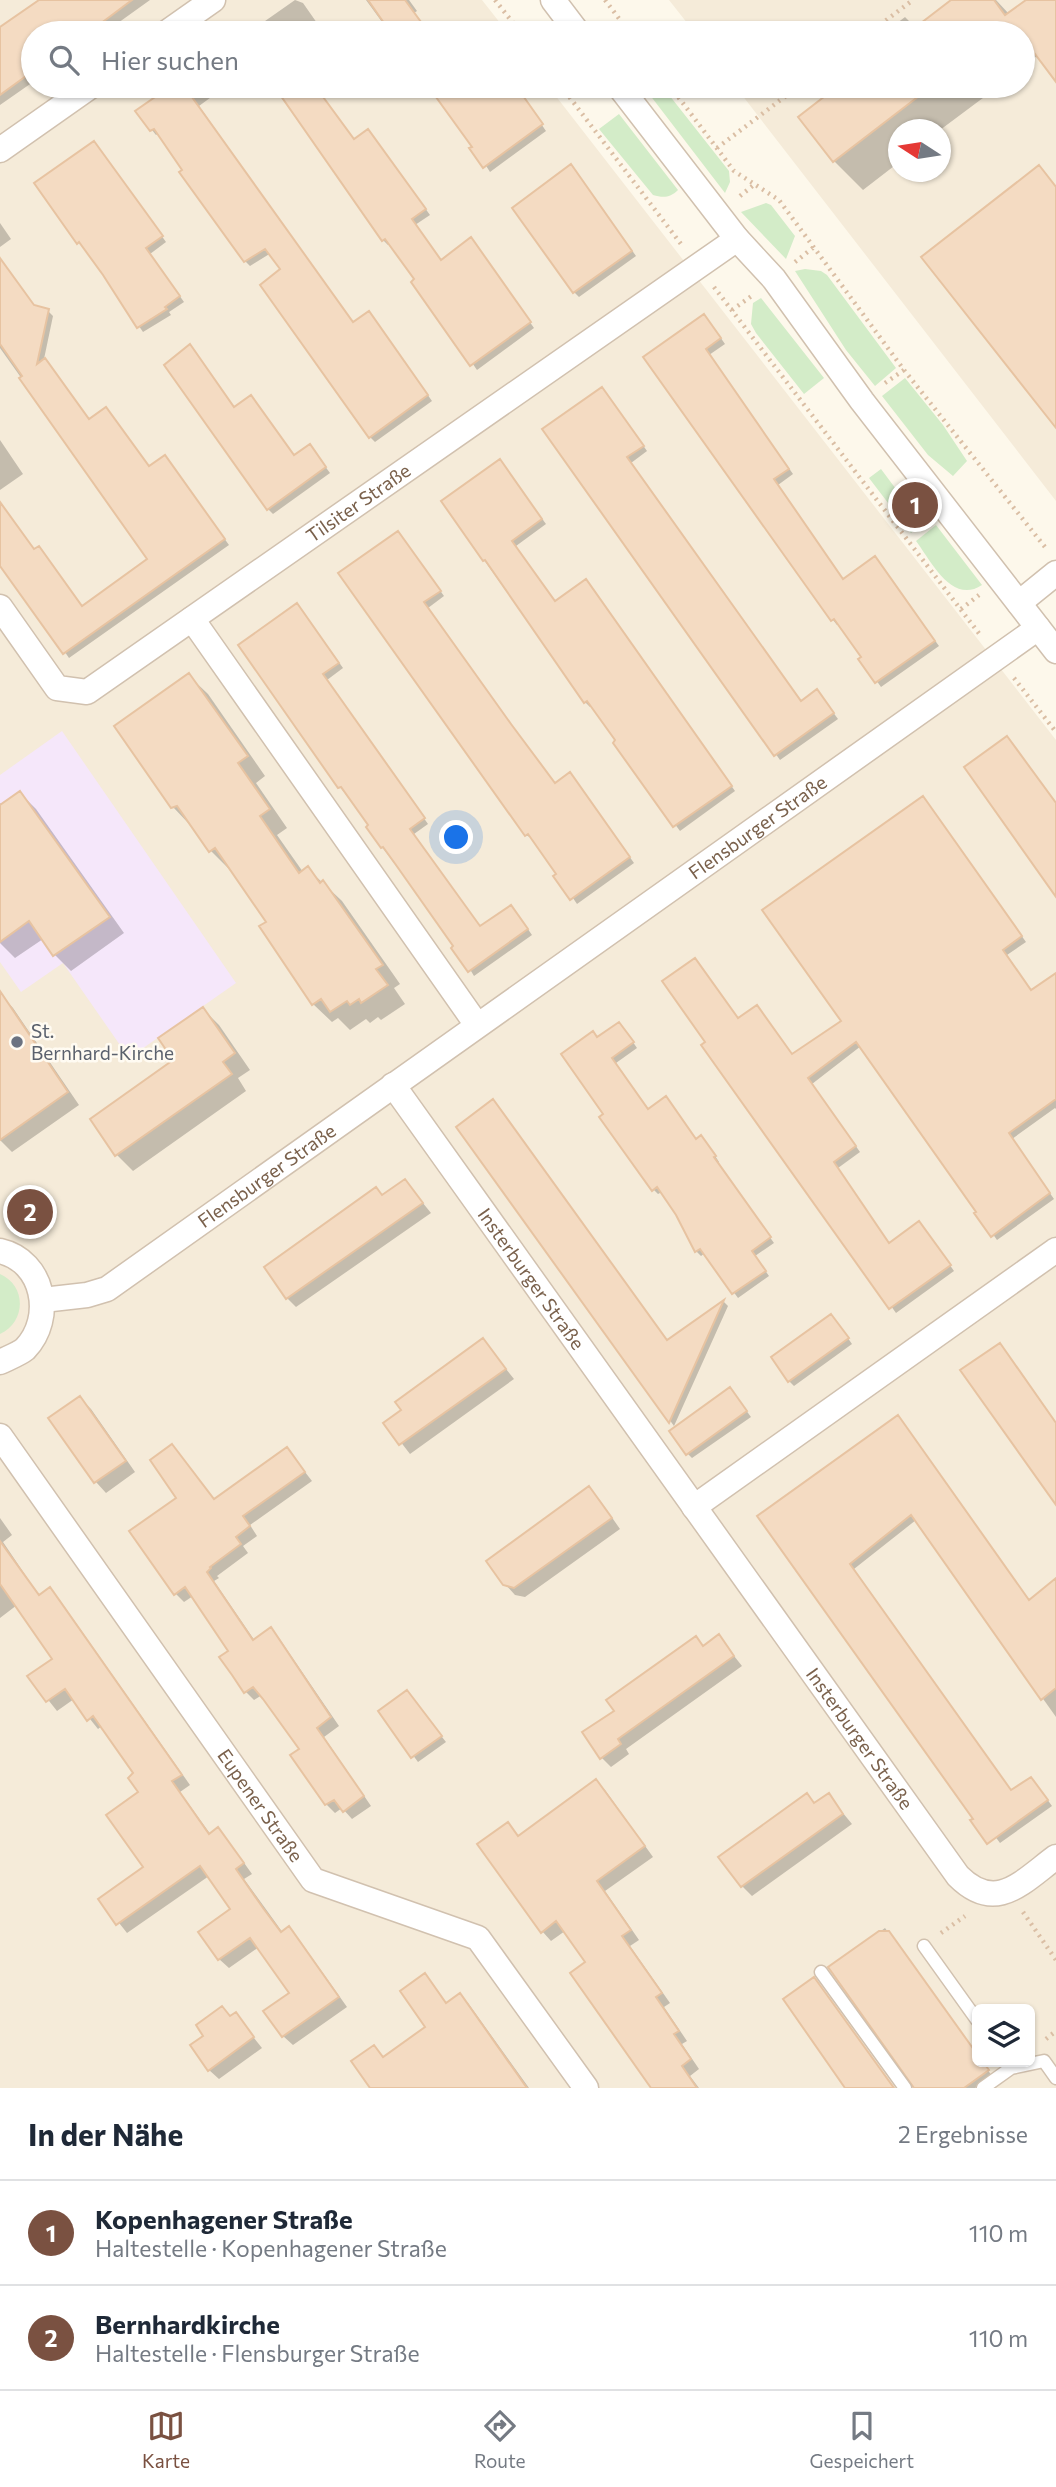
<!DOCTYPE html>
<html lang="de">
<meta charset="utf-8">
<style>
body{margin:0;font-family:Commissioner,sans-serif;background:#f2f2f3;color:#1f2937}
.controls{position:absolute;right:21px;bottom:21px;display:grid;overflow:hidden;border-radius:10px;box-shadow:0 2px 5px #0004}
.controls button{width:63px;height:63px;display:grid;place-items:center;padding:0;border:0;border-bottom:2px solid #e0e1e3;background:#fff;color:#1f2937;font:35px sans-serif}
.compass{position:absolute;left:888px;top:119px;width:63px;height:63px;border-radius:50%;background:#fff;box-shadow:0 2px 5px #0004;rotate:282deg}
.you{position:absolute;left:457px;top:838px;width:24px;height:24px;margin:-18px;border:5px solid #fff;border-radius:50%;background:#1a73e8;box-shadow:0 0 0 10px #1a73e833}
.badge{display:grid;place-items:center;width:46px;height:46px;border-radius:50%;background:#7a5141;color:#fff;font-size:23px;font-weight:700}
.pin{position:absolute;translate:-50% -50%;border:4px solid #fff;box-shadow:0 2px 7px #0006}
.list{margin:0;padding:0;list-style:none}
h2{display:flex;justify-content:space-between;align-items:center;height:91px;margin:0;padding:0 28px;font-size:30px}
h2 small{font-size:23px;font-weight:400;color:#747a83}
.list li{display:grid;grid-template-columns:46px 1fr auto;gap:21px;align-items:center;box-sizing:border-box;height:105px;padding:0 28px;border-top:2px solid #e0e1e3}
.list b{display:block;font-size:26px;white-space:nowrap}
.list p{margin:0;font-size:23px;white-space:nowrap;color:#747a83}
.list em{font-size:23px;font-style:normal;color:#747a83}
.icon{flex:none;width:38px;height:38px;fill:none;stroke:currentColor;stroke-width:2;stroke-linecap:round;stroke-linejoin:round}
.map{position:relative;flex:none;width:1056px;height:2088px;overflow:hidden}
.search{position:absolute;background:#fff;box-shadow:0 2px 5px #0004;left:21px;right:21px;top:21px;height:77px;display:flex;align-items:center;gap:18px;box-sizing:border-box;padding:0 24px;border-radius:38px;color:#747a83;font-size:26px}
.sheet{height:301px;background:#fff}
nav{display:flex;justify-content:space-around;align-items:center;box-sizing:border-box;height:98px;border-top:2px solid #e0e1e3;background:#fff;font-size:19px;color:#747a83}
nav a{display:grid;justify-items:center;gap:4px}
nav .on{color:#7a5141}
.map>svg:first-child{display:block}
.residential{fill:#f5ebd9;fill-rule:evenodd}
.education{fill:#f5e7fa}
.green{fill:#d3ecc8}
.shadow{fill:#0003}
.building{fill:#f4dbc2;stroke:#e7c3a1;stroke-width:2}
.lines{fill:none;stroke-linecap:round;stroke-linejoin:round}
.service-casing{stroke:#d1c1af;stroke-width:15}
.minor-casing{stroke:#d1c1af;stroke-width:27}
.path{stroke:#dabea4;stroke-width:4.5;stroke-dasharray:2 5;stroke-linecap:butt}
.service{stroke:#fff;stroke-width:12}
.minor{stroke:#fff;stroke-width:24}
.worship-dot{fill:#6b7280;stroke:#fffbf2;stroke-width:2.5}
.labels{text-anchor:middle;stroke-width:5;stroke-linejoin:round;paint-order:stroke}
.street-label{font-size:19px;fill:#7a614c;stroke:#fffbf2}
.worship-label{font-size:19px;fill:#5b616d;stroke:#fffbf2;text-anchor:start}
</style>
<div class="map">
<svg width="1056" height="2088" viewBox="0 0 1056 2088">
<rect width="100%" height="100%" fill="#fdf8eb"/>
<path class="residential" d="M0 0H482L508 33H33V86H548L1056 740V2088H0ZM977 2009H1030V2062H977Z
M669 0H1056V501L735 86H1023V33H695ZM898 130H940V172H898Z"/>
<path class="education" d="M62 731 236 983 129 1058 63 963 21 992 0 962V775Z"/>
<path class="green" d="M643 86H662L729 171 730 182 725 193Z
M619 114 678 190C670 198 663 198 653 195L599 129Z
M766 203 771 205 795 236 786 259 741 212Z
M805 269 821 271 827 275 896 368 875 386 846 350 795 271Z
M761 298 824 378 804 394 756 333 751 324 753 303Z
M905 378 943 425 967 461 953 476 928 455 882 396Z
M881 469 922 524 911 533 869 478Z
M936 525 982 585C952 605 931 561 916 541Z
M0 1274C27 1286 26 1322 0 1334Z"/>
<path class="shadow" d="M44 0H150L104 33H33V82L0 105V29Z
M295 0 303 3 324 33H248Z
M366 0H409L417 11 414 13 428 33H390Z
M954 0H996L1009 14 1028 0H1056V79L1038 55 1023 67V33H884L905 17 917 29Z
M174 86H208L214 95 199 106 354 324 373 318 432 401 375 442 370 437 282 269 271 253 250 266 245 261 159 133 156 135 152 130 138 111Z
M273 86H315L354 141 373 136 430 215 415 225 441 261 476 245 534 328 477 370 390 243 388 245 383 240Z
M427 86H515L546 131 490 172 474 147Z
M841 86H999L940 130H898V163L863 190 834 161 800 117Z
M99 148 166 242 150 254 184 302 169 312 171 315 143 332 85 247 79 243 37 184Z
M576 172 636 256 579 297 574 292Z
M0 223 11 239 0 247Z
M0 259 35 307 48 311 53 316 44 359 90 421 106 409 150 468 170 463 229 545 69 658 0 557V503L35 551 39 548 44 553 83 607 150 559 0 348Z
M709 321 725 344 709 355 793 474 778 485 844 581 875 558 939 646 881 687 861 659 863 657 839 623 837 625 833 620 645 357Z
M194 351 235 408 295 456 310 446 330 473 273 514 268 509Z
M607 394 647 451 631 463 801 702 821 696 838 719 780 760 544 429Z
M0 440 23 474 0 490Z
M500 461 546 524 516 546 556 603 590 586 735 791 680 831 615 743 618 741 593 705 590 707 585 702 484 560Z
M402 538 444 596 428 608 515 731 555 785 575 780 634 863 577 904 533 839 526 835 341 574Z
M302 610 343 668 327 680 428 824 414 834 481 928 516 912 532 935 474 976 456 946 382 847 370 825 340 787Z
M189 676 208 694 265 776 256 783 287 828 277 835 303 872 308 869 342 901 400 984 394 988 405 1004 381 1020 378 1017 370 1023 366 1019 350 1030 338 1018 332 1022 313 1004 268 922 231 868 229 869 211 851 191 826 173 807Z
M20 793 36 809 124 933 71 971 55 955 43 939 15 958 0 943V803L3 805Z
M927 803 1026 942 1007 955 1032 992 1056 985V1109L1055 1108 1012 1139 1054 1199 997 1240 861 1046 812 1084 860 1152 838 1168 890 1245 924 1228 954 1271 896 1313 704 1045 739 1020 793 1056 843 1021Z
M0 994 13 1008 79 1105 12 1152 0 1140Z
M203 1009 219 1025 250 1070 238 1078 246 1091 133 1171 117 1155 92 1120 175 1061Z
M624 1029 637 1048 616 1063 649 1111 696 1140 706 1142 719 1162 717 1163 774 1243 755 1256 769 1276 738 1298 705 1253 701 1256 696 1251 677 1214 662 1192 658 1194 653 1189 606 1115 598 1039Z
M458 1127 668 1342 724 1302 728 1306 674 1426Z
M405 1181 431 1213 296 1307 287 1298 376 1189 384 1197Z
M836 1321 852 1344 794 1386 789 1381Z
M483 1340 514 1379 410 1454 386 1423Z
M734 1394 751 1417 692 1458 687 1453Z
M80 1398 91 1409 135 1472 106 1493 96 1482Z
M898 1417 1056 1639V1717L916 1520 854 1569 1012 1792 1036 1784 1052 1806 1000 1843 759 1517Z
M172 1446 215 1500 287 1449 312 1481 250 1525 257 1536 243 1546 248 1553 217 1576 219 1578 214 1581 255 1641 271 1629 279 1638 339 1726 324 1737 371 1806 352 1819 342 1808 335 1813 326 1804 301 1750 262 1695 254 1700 246 1692 221 1657 230 1651 193 1596 184 1602 176 1594 178 1498Z
M589 1489 599 1499 620 1529 525 1597 515 1595 505 1584Z
M0 1518 12 1535 3 1542 30 1582 40 1596 49 1590 59 1599 190 1785 180 1792 211 1835 218 1829 227 1839 252 1874 244 1879 273 1919 283 1933 289 1928 298 1938 347 2007 293 2045 283 2036 291 1993 259 1947 229 1968 219 1959 232 1909 209 1876 127 1933 101 1900 146 1868 140 1793 136 1774 102 1726 98 1729 74 1699 57 1711 30 1677 55 1659 17 1605 0 1618Z
M719 1637 742 1666 626 1749 629 1754 611 1767 601 1757 617 1711 696 1639 704 1647Z
M411 1698 446 1742 418 1762 380 1711Z
M595 1781 605 1790 653 1857 605 1891 639 1940 630 1946 670 2003 664 2007 687 2041 682 2044 699 2069 690 2076 699 2088H653L587 1963 565 1931 551 1941 542 1931 508 1824 520 1837Z
M807 1795 816 1804 828 1795 852 1824 752 1896 742 1886Z
M885 1928 977 2054V2062H982L992 2076 975 2088H915L831 1968Z
M424 1975 447 2004 460 1995 468 2003 529 2088H374V2047L384 2058 427 2027Z
M235 2014 262 2048 219 2079 209 2070 231 2017Z"/>
<path class="building" d="M39 0H132L88 33H33V71L0 95V27Z
M368 0H405L429 33H391Z
M951 0H994L1005 15 1026 0H1056V82L1023 38V33H908Z
M171 86H184L353 322 369 311 428 395 369 438 260 285 280 269 265 249 244 262 179 172 182 170 154 129 150 131 135 111Z
M274 86H315L354 139 368 129 426 209 412 219 441 260 471 237 531 322 470 366 411 282 414 279 385 239 382 241Z
M428 86H516L543 124 483 168 469 148 472 147Z
M838 86H932L833 162 798 117Z
M94 141 163 236 146 248 180 296 165 307 167 309 137 328 103 275 79 242 77 244 34 183Z
M571 164 632 251 573 293 512 208Z
M1039 165 1056 187V428L921 257Z
M0 258 34 305 49 309 37 364 45 358 89 419 106 407 149 466 165 455 225 539 63 654 0 566V502L34 549 39 546 82 606 147 559 19 378 22 376 0 344Z
M704 314 721 338 706 349 789 469 774 479 843 579 875 556 935 641 875 683 858 659 861 657 834 619 831 621 643 357Z
M190 344 234 407 251 395 294 455 310 444 326 467 267 510 164 365Z
M602 387 644 446 627 457 801 701 817 689 834 713 774 756 542 429Z
M500 459 542 519 512 541 555 601 586 579 732 786 673 827 613 743 615 740 587 701 584 703 485 560 483 561 441 501Z
M398 531 441 591 424 602 511 724 555 783 570 772 630 857 570 900 553 876 556 874 528 834 525 836 338 573Z
M297 603 339 663 323 674 425 818 410 829 480 926 511 905 528 929 468 972 451 948 453 946 396 865 383 847 381 848 366 827 368 825 341 787 338 788 238 645Z
M189 673 248 756 238 763 270 809 260 816 299 873 308 866 320 883 323 880 383 965 376 969 388 985 361 1003 359 999 350 1005 347 1001 330 1012 321 999 312 1005 259 926 266 922 215 848 209 852 177 806 171 808 114 726Z
M1007 736 1056 803V897L964 767Z
M20 791 110 917 53 956 29 921 0 942V805Z
M923 796 1022 936 1003 950 1031 990 1056 973V1099L1009 1133 1050 1193 991 1237 974 1213 976 1212 856 1042 808 1078 856 1146 834 1162 889 1243 919 1221 951 1265 889 1309 701 1045 705 1042 662 981 695 958 738 1018 757 1005 792 1054 841 1021 762 910Z
M0 991 68 1092 0 1140Z
M203 1007 235 1053 223 1062 232 1074 115 1156 90 1119 173 1060 158 1038Z
M619 1022 634 1042 612 1058 648 1109 666 1096 696 1139 701 1135 716 1156 714 1157 771 1237 752 1251 766 1271 732 1294 700 1249 695 1252 676 1215 657 1187 652 1191 599 1117 603 1114 561 1054 593 1031 597 1037Z
M493 1099 667 1340 724 1300 669 1423 456 1127Z
M405 1179 423 1203 286 1299 264 1267 376 1187 382 1195Z
M831 1314 849 1338 788 1382 771 1357Z
M483 1338 506 1369 399 1445 383 1423 401 1410 395 1402Z
M1000 1343 1056 1423V1505L960 1370Z
M730 1387 747 1411 686 1455 669 1431Z
M80 1396 126 1461 94 1483 48 1418Z
M898 1415 1029 1600 1056 1578V1688L1041 1700 911 1515 850 1564 1011 1790 1031 1777 1048 1800 987 1844 970 1820 973 1819 757 1516Z
M172 1444 214 1499 287 1447 305 1472 243 1516 250 1526 236 1537 241 1544 210 1567 211 1568 207 1572 253 1640 271 1627 331 1717 317 1728 364 1796 343 1812 334 1800 325 1805 290 1755 299 1749 263 1699 253 1687 244 1693 232 1675 219 1657 228 1651 185 1587 174 1595 129 1531 176 1498 150 1460Z
M589 1486 612 1518 514 1588 503 1585 486 1561Z
M0 1541 39 1595 50 1587 182 1775 172 1781 209 1834 218 1827 244 1863 236 1869 263 1908 281 1932 289 1926 339 1997 282 2037 263 2011 289 1993 250 1938 218 1960 198 1932 230 1909 200 1866 116 1925 98 1899 143 1867 106 1815 138 1792 128 1778 133 1773 93 1716 87 1721 65 1689 46 1702 27 1676 52 1659 0 1584Z
M719 1634 734 1656 618 1739 621 1744 600 1759 582 1732 614 1711 606 1700 696 1636 703 1646Z
M407 1690 442 1736 411 1758 378 1711Z
M596 1779 645 1846 597 1881 631 1930 622 1936 662 1993 656 1997 679 2031 674 2034 691 2059 682 2066 697 2088H651L570 1973 585 1962 556 1921 541 1933 477 1844 508 1822 518 1836Z
M807 1793 814 1803 829 1793 843 1814 741 1887 718 1857Z
M879 1931H889L977 2054V2062H983L989 2070 964 2088H914L828 1967Z
M425 1973 446 2003 460 1993 527 2088H370L351 2061 374 2045 383 2057 425 2027 400 1991Z
M814 1977 894 2088H845L783 1999Z
M222 2006 230 2016 236 2012 254 2037 208 2071 190 2045 203 2036 196 2025Z"/>
<g class="lines">
<defs>
<path id="service" d="M924 1946 977 2020
M821 1972 905 2088
M1007 2062 1011 2068 1044 2061 1056 2078
M983 2088 1011 2068"/>
<g id="minor">
<path d="M553 0 578 33"/>
<path d="M166 33 213 0"/>
<path d="M619 86 737 239 774 279 862 401 1056 651"/>
<path d="M0 150 91 86"/>
<path d="M1019 603 1056 573"/>
<path id="s1" d="M0 607 57 688 87 692 737 239"/>
<path d="M192 619 477 1025"/>
<path id="s2" d="M393 1085 958 1876C996 1914 1022 1882 1056 1857"/>
<path d="M0 1251C44 1261 55 1318 25 1349 19 1354 8 1358 0 1362"/>
<path id="s3" d="M43 1300 87 1295 107 1289 1038 628"/>
<path id="s4" d="M0 1436 313 1880 478 1938 586 2088"/>
<path d="M694 1507 1056 1250"/>
</g>
</defs>
<use href="#service" class="service-casing"/>
<use href="#minor" class="minor-casing"/>
<path class="path" d="M495 0 521 33
M605 0 630 33
M869 33 913 0
M561 86 681 244
M670 86 734 171 779 200 904 370 1045 547
M717 148 799 86
M740 196 755 184
M795 262 814 247
M714 287 981 636
M732 310 753 295
M885 383 904 370
M961 609 979 595
M1014 678 1056 732
M1023 1912 1056 1960
M941 1933 965 1916
M1046 2039 1056 2031"/>
<use href="#service" class="service"/>
<use href="#minor" class="minor"/>
</g>
<circle class="worship-dot" cx="17" cy="1042" r="7"/>
<g class="labels">
<g class="street-label">
<text dy="7" stroke="none"><textPath href="#s1" startOffset="460">Tilsiter Straße</textPath></text>
<text dy="7" stroke="none"><textPath href="#s3" startOffset="863">Flensburger Straße</textPath></text>
<text dy="7" stroke="none"><textPath href="#s3" startOffset="261">Flensburger Straße</textPath></text>
<text dy="7" stroke="none"><textPath href="#s2" startOffset="238">Insterburger Straße</textPath></text>
<text dy="7" stroke="none"><textPath href="#s2" startOffset="803">Insterburger Straße</textPath></text>
<text dy="7" stroke="none"><textPath href="#s4" startOffset="452">Eupener Straße</textPath></text>
</g>
<g class="worship-label">
<text x="31" y="1038">St.<tspan x="31" dy="22">Bernhard-Kirche</tspan></text>
</g>
</g>
</svg>
<div class="controls">
<button><svg class="icon" aria-label="layers" viewBox="0 0 24 24"><path d="M12 4l9 5-9 5-9-5zM3 14l9 5 9-5"/></svg></button>
</div>
<svg class="compass" viewBox="-18 -18 36 36"><path d="M0-13l5 13h-10z" fill="#e53935"/><path d="M0 13l5-13h-10z" fill="#747a83"/></svg>
<div class="you"></div>
<div class="pin badge" style="left:915px;top:505px">1</div>
<div class="pin badge" style="left:30px;top:1212px">2</div>
<div class="search"><svg class="icon" aria-label="search" viewBox="0 0 24 24"><circle cx="10" cy="10" r="6"/><path d="M15 15l6 6"/></svg>Hier suchen</div>
</div>
<section class="sheet">
<h2>In der Nähe<small>2 Ergebnisse</small></h2>
<ul class="list">
<li><span class="badge">1</span><div><b>Kopenhagener Straße</b><p>Haltestelle · Kopenhagener Straße</p></div><em>110 m</em></li>
<li><span class="badge">2</span><div><b>Bernhardkirche</b><p>Haltestelle · Flensburger Straße</p></div><em>110 m</em></li>
</ul>
</section>
<nav>
<a class="on"><svg class="icon" aria-label="map" viewBox="0 0 24 24"><path d="M3 6l6-2 6 2 6-2v14l-6 2-6-2-6 2zM9 4v14M15 6v14"/></svg>Karte</a>
<a><svg class="icon" aria-label="directions" viewBox="0 0 24 24"><path d="M12 3l9 9-9 9-9-9zM9 14v-3h6M13 9l2 2-2 2"/></svg>Route</a>
<a><svg class="icon" aria-label="saved" viewBox="0 0 24 24"><path d="M7 4h10v16l-5-4-5 4z"/></svg>Gespeichert</a>
</nav>
